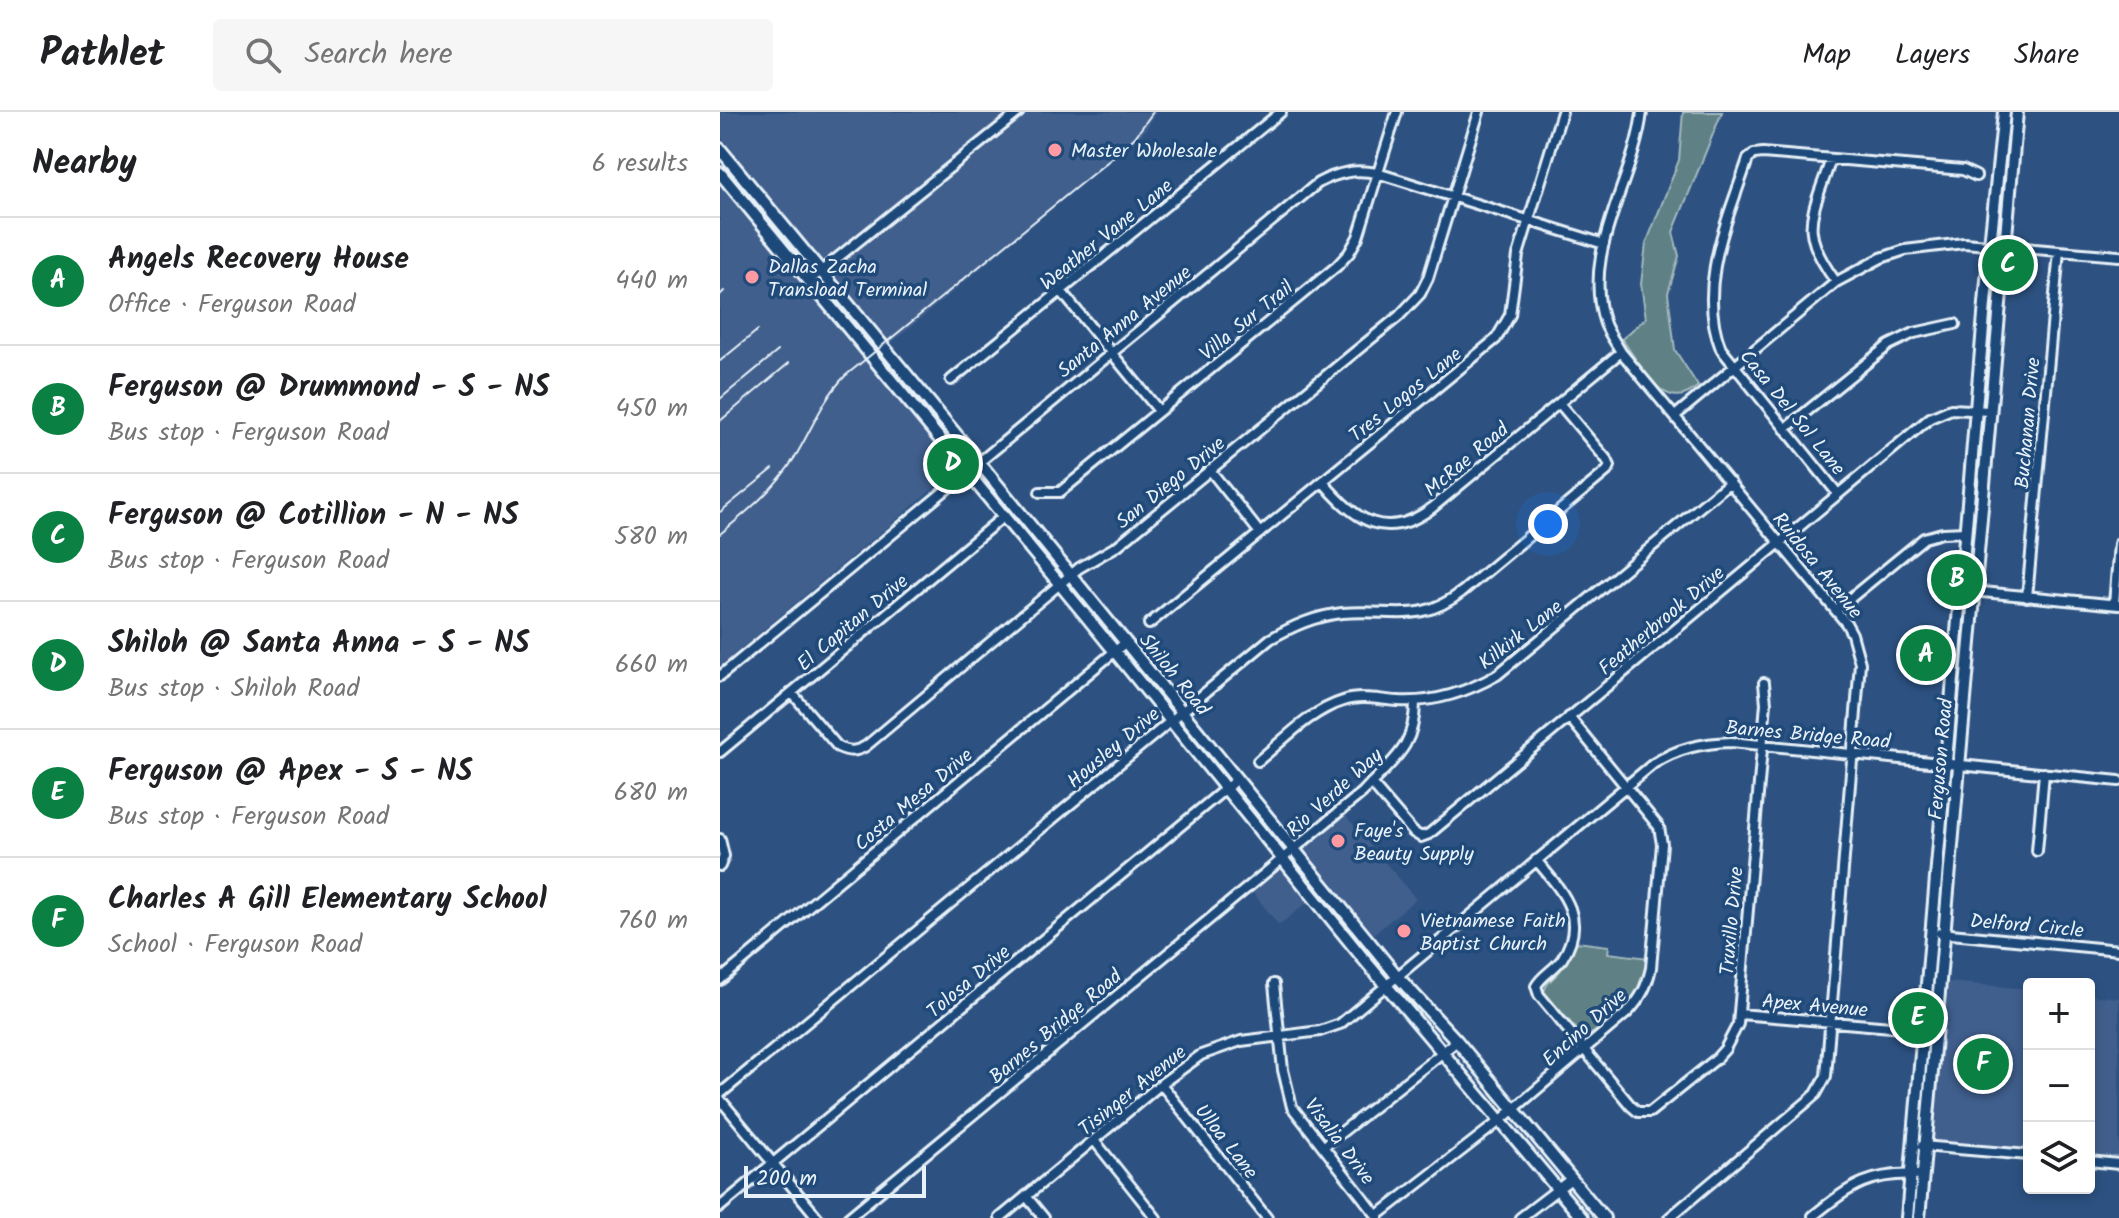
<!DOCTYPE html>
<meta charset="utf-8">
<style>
body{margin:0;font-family:Kalam,sans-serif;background:#f6f6f6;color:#202124}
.controls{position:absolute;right:24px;bottom:24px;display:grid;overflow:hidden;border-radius:8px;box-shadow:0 4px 12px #0003}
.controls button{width:72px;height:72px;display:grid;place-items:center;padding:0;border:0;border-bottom:2px solid #e0e0e0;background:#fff;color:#202124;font:40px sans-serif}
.scale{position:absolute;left:24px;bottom:20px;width:182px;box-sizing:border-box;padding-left:8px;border:4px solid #e8f1f8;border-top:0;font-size:22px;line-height:28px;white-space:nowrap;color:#e8f1f8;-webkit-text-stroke:6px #1f4a7a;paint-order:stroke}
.you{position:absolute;left:828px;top:412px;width:28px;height:28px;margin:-20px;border:6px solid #fff;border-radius:50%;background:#1a73e8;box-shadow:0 0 0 12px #1a73e833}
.badge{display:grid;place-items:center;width:52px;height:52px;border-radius:50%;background:#0b8043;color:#fff;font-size:26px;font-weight:700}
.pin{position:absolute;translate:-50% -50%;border:4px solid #fff;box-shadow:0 2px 8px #0006}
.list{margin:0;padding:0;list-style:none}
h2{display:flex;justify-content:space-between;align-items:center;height:104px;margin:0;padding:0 32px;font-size:34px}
h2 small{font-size:26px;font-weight:400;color:#757577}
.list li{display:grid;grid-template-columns:52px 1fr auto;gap:24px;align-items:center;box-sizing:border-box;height:128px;padding:0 32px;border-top:2px solid #e0e0e0}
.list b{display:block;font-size:30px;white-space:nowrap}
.list p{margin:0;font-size:26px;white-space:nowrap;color:#757577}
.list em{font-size:26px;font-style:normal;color:#757577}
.icon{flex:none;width:44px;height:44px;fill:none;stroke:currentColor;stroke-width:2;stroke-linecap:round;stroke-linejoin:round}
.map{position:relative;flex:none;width:1399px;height:1106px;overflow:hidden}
header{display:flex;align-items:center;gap:48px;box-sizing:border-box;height:112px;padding:0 40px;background:#fff;border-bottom:2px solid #e0e0e0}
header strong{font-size:38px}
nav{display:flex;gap:44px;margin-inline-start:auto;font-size:28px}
.search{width:560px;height:72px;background:#f6f6f6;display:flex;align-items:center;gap:20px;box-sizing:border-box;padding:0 28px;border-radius:8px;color:#757577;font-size:30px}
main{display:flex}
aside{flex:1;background:#fff}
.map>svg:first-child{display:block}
.built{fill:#405f8d}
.green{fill:#5f8185;stroke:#a4b9be;stroke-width:2}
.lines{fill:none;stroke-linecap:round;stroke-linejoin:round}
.minor-casing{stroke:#e8f1f8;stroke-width:14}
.major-casing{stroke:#e8f1f8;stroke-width:16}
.minor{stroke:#1f4a7a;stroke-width:8}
.major{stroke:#1f4a7a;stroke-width:10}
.rail{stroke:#e8f1f8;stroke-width:2}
.poi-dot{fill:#ff9aa2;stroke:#1f4a7a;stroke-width:3}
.labels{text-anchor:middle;stroke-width:7;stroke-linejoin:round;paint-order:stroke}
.poi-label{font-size:20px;fill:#e8f1f8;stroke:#1f4a7a;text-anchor:start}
.street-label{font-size:20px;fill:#e8f1f8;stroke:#1f4a7a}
</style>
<header>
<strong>Pathlet</strong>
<div class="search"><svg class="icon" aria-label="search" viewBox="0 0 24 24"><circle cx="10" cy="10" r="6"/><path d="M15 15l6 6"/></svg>Search here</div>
<nav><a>Map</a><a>Layers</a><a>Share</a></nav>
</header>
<main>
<aside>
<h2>Nearby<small>6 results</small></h2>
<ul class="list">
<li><span class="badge">A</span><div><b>Angels Recovery House</b><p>Office · Ferguson Road</p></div><em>440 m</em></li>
<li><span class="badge">B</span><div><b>Ferguson @ Drummond - S - NS</b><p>Bus stop · Ferguson Road</p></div><em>450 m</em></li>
<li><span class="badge">C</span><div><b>Ferguson @ Cotillion - N - NS</b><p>Bus stop · Ferguson Road</p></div><em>580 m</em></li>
<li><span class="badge">D</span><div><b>Shiloh @ Santa Anna - S - NS</b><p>Bus stop · Shiloh Road</p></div><em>660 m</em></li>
<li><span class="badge">E</span><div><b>Ferguson @ Apex - S - NS</b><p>Bus stop · Ferguson Road</p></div><em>680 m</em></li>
<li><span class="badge">F</span><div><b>Charles A Gill Elementary School</b><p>School · Ferguson Road</p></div><em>760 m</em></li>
</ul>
</aside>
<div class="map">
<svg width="1399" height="1106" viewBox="0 0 1399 1106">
<rect width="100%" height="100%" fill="#2d5282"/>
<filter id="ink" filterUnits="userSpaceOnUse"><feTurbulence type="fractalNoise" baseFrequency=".0125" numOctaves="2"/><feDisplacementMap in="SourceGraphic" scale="16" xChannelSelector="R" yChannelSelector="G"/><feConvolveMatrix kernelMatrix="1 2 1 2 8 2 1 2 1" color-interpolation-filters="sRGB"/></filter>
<g filter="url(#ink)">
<path class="built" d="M0 0H436L424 20 171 231 0 24Z
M0 71 237 357 0 554Z
M624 702 696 787 654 822 583 737Z
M556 758H561L588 790 559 813 531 778Z
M1227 870 1309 877V1038L1214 1029 1211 1026 1225 873Z
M1369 883 1399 886V1047L1369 1044Z"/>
<path class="green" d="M963 0H1002L953 120 959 144 948 181 955 238 978 274C945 306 920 252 902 227L926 206 921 172 926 132 959 48Z
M856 830 889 834 888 841 929 846 915 884 879 917 864 926 824 880C827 869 833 867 840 859 847 850 851 840 856 830Z"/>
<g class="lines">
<defs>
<path id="minor" d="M922 0C914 71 860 140 885 212 889 222 896 231 901 240L1126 511 1132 522 1140 551 1106 964 1096 982 1088 989 949 1106
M1111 47C1092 105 1077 117 1116 170
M90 168 299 0
M341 179 439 299
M231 268 561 0
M955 304 1116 170 1161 146 1185 138 1244 131 1399 144
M1065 317 1169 233 1194 221 1235 212
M490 358 540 421
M603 370C635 409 666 430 712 396L901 240
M320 380H340L617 154 629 141 638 125 677 0
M1118 382 1001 237C976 174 1008 107 1028 47L1034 42 1043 41 1243 58 1256 64
M1241 478 1399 493
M1307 485 1339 139
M1394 492 1399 432
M1116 498 1204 426 1222 421 1246 420
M429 512 776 227 790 203 798 143 842 0
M0 564 598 71C619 60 635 57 657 61L884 132
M72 581 118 635C129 640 136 640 146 634L359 456 397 434 679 204 700 182 708 166 759 0
M0 640 284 404
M538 649C564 628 590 599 623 589 641 583 659 588 678 589 713 591 747 580 777 563L1010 370
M651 671 693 720 701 725 709 722 1210 306 1231 297 1270 299
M0 727 4 744 0 754
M1317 739 1324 661
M816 748C842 779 869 806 842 847 834 858 822 863 816 874L819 883 911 994 918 1000H930L996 947 1005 937 1018 912 1046 591 1044 571
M1220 821 1399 838
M0 868 406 530
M554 872 563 958 572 995 658 1105
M1020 902 1206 918
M441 972 547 1106
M0 982 550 527C573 514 595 504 622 501 671 496 699 514 743 479L887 359 890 354 887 348 839 291
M0 987 98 1106
M374 1028 436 1106
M1202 1034 1309 1043
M603 1035 737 929
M1369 1049 1399 1052
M306 1084 324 1106
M0 1095 517 667
M657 1104 781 1008 908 900C921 886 927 874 931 856L942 732 939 715 849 605
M1093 1104C1131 1073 1152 1059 1203 1063
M128 1106 643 680C672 648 695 637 695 590
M280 1106 441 972 481 943 521 929 600 919 620 912 933 652C958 636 982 631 1011 630L1399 669
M800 1106 851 1067"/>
<path id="major" d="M0 37 258 349 677 864 737 929 884 1106
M0 61 366 504 642 845 862 1106
M1187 1106 1270 133 1284 0
M1199 1106 1297 0"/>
</defs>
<use href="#minor" class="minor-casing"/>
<use href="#major" class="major-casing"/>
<use href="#minor" class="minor"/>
<use href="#major" class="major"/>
<path class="rail" d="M0 183 4 179
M0 249 38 218
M0 287 58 239
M0 309 69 251
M0 400 53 357
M0 422C28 399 56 376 75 345 92 317 102 288 125 264L397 42 415 25 433 0"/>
</g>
</g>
<g class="poi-dot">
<circle cx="335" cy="38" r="8"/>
<circle cx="32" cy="165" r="8"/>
<circle cx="618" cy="729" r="8"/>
<circle cx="684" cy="819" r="8"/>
</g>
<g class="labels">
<g class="poi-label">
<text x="351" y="45">Master Wholesale</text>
<text x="48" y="161">Dallas Zacha<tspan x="48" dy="23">Transload Terminal</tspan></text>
<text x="634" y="725">Faye's<tspan x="634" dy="23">Beauty Supply</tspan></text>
<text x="700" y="815">Vietnamese Faith<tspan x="700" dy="23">Baptist Church</tspan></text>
</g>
<g class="street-label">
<text transform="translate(386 122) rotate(-39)" y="7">Weather Vane Lane</text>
<text transform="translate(526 208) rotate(-39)" y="7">Villa Sur Trail</text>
<text transform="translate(404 209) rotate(-39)" y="7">Santa Anna Avenue</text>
<text transform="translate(685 282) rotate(-39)" y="7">Tres Logos Lane</text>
<text transform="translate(1073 300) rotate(51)" y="7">Casa Del Sol Lane</text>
<text transform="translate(1307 311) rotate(-85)" y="7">Buchanan Drive</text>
<text transform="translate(746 347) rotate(-40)" y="7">McRae Road</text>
<text transform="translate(450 370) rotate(-39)" y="7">San Diego Drive</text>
<text transform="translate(1098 453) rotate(51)" y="7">Ruidosa Avenue</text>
<text transform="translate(941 508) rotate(-40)" y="7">Featherbrook Drive</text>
<text transform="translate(132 510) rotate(-40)" y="7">El Capitan Drive</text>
<text transform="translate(800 522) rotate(-38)" y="7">Kilkirk Lane</text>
<text transform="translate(455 562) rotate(51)" y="7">Shiloh Road</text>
<text transform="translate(1088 622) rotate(5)" y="7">Barnes Bridge Road</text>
<text transform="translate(393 635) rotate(-40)" y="7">Housley Drive</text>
<text transform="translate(1220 647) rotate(-85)" y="7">Ferguson Road</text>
<text transform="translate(614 680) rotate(-42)" y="7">Rio Verde Way</text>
<text transform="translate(193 687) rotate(-40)" y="7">Costa Mesa Drive</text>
<text transform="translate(1011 809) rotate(-85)" y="7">Truxillo Drive</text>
<text transform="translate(1307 813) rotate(5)" y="7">Delford Circle</text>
<text transform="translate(248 869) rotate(-40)" y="7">Tolosa Drive</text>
<text transform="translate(1095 893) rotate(5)" y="7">Apex Avenue</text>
<text transform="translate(335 914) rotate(-40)" y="7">Barnes Bridge Road</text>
<text transform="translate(864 915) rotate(-42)" y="7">Encino Drive</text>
<text transform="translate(412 978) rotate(-39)" y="7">Tisinger Avenue</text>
<text transform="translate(507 1029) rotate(52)" y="7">Ulloa Lane</text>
<text transform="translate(620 1029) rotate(53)" y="7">Visalia Drive</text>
</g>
</g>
</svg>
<div class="controls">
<button>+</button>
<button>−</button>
<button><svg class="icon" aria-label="layers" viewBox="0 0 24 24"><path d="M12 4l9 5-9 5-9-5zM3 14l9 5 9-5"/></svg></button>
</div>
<div class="scale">200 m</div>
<div class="you"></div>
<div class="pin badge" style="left:1206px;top:543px">A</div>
<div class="pin badge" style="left:1237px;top:468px">B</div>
<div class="pin badge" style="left:1288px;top:153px">C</div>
<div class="pin badge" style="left:233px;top:352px">D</div>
<div class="pin badge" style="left:1198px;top:906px">E</div>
<div class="pin badge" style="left:1263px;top:952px">F</div>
</div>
</main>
